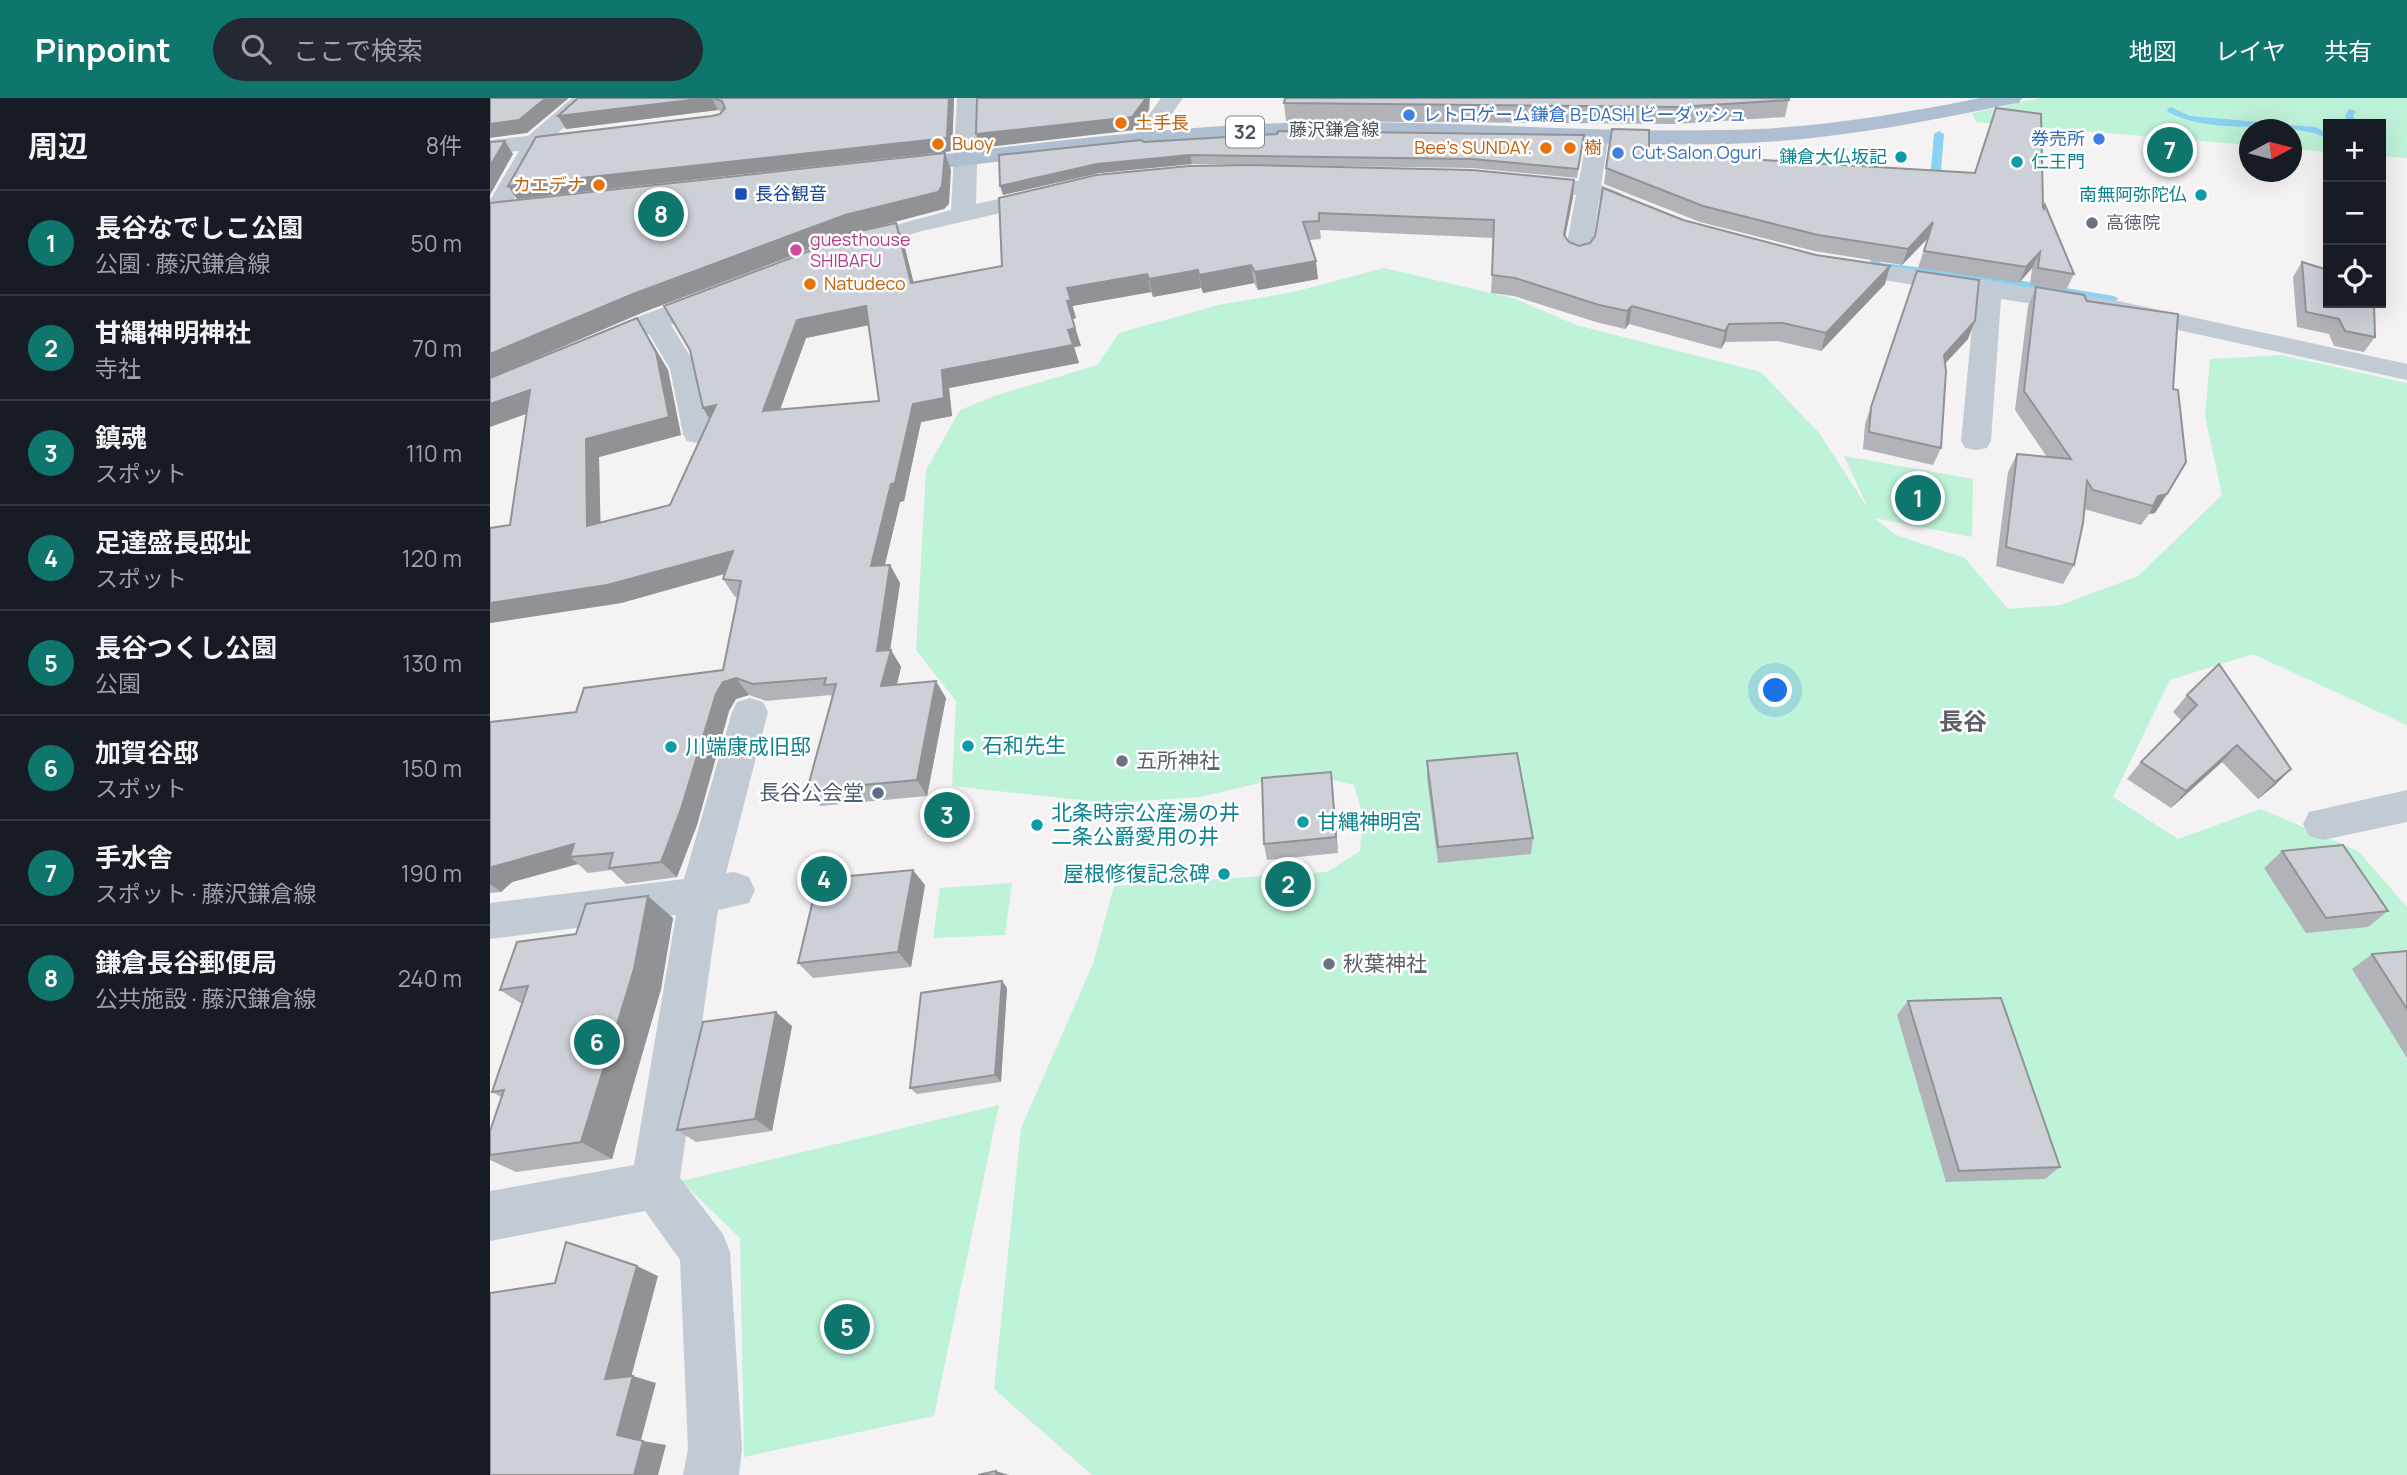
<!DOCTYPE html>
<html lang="ja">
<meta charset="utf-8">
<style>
body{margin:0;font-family:Manrope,"Noto Sans JP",sans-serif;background:#242831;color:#f1f3f6}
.controls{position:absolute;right:21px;top:21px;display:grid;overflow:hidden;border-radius:0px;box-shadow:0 7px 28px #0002}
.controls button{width:63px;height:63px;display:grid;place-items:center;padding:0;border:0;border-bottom:2px solid #363941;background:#171b24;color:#f1f3f6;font:35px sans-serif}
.compass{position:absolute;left:1749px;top:21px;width:63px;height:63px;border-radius:50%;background:#171b24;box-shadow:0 7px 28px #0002;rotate:83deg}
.you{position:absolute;left:1286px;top:593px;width:24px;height:24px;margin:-18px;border:5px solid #fff;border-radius:50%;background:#1a73e8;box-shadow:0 0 0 10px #1a73e833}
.badge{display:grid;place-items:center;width:46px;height:46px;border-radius:50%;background:#0f766e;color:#fff;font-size:23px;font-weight:700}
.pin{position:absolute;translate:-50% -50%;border:4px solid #fff;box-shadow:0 2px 7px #0006}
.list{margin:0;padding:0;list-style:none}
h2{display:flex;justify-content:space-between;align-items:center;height:91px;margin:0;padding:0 28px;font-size:30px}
h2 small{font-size:23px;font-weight:400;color:#9ea1a6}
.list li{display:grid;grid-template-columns:46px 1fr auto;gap:21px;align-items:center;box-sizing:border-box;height:105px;padding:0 28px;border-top:2px solid #363941}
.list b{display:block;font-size:26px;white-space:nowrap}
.list p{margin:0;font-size:23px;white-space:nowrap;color:#9ea1a6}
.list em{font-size:23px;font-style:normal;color:#9ea1a6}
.icon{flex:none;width:38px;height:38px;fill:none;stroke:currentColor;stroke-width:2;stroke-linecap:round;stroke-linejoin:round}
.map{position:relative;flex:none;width:1917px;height:1377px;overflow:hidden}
header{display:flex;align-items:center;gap:42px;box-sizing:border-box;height:98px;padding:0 35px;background:#0f766e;color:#fff}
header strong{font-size:33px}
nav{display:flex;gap:38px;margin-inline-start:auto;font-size:24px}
.search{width:490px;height:63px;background:#242831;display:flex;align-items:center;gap:18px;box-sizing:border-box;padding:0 24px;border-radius:38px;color:#9ea1a6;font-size:26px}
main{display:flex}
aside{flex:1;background:#171b24}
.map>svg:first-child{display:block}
.green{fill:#bff3d9}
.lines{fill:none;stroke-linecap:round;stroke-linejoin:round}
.stream{fill:#8ad1f3;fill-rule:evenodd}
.minor{fill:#c2cbd4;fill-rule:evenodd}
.major{fill:#b0bed2;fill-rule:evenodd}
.wall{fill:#b1b3b9;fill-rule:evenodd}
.shaded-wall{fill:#909296}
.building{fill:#ced0d7;stroke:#909296;stroke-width:2;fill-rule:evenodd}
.shop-dot{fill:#3f7fe0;stroke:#fff;stroke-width:2.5}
.food-dot{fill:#e8710a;stroke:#fff;stroke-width:2.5}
.culture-dot{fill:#0f9aa8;stroke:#fff;stroke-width:2.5}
.transit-dot{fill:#1a4fb4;stroke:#fff;stroke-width:2.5}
.worship-dot{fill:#6b7280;stroke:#fff;stroke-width:2.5}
.hotel-dot{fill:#d1479c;stroke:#fff;stroke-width:2.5}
.service-dot{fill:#5c6f8a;stroke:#fff;stroke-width:2.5}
.labels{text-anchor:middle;stroke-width:5;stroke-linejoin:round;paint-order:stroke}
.far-shop-label{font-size:18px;fill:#366cbe;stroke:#fff;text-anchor:start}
.far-food-label{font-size:18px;fill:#c56008;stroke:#fff;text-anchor:start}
.far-street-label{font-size:18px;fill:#485361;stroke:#fff}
.far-culture-label{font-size:18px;fill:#0d838f;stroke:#fff;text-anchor:end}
.far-transit-label{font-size:18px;fill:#164399;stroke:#fff;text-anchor:start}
.far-worship-label{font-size:18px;fill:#5b616d;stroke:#fff;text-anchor:start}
.far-hotel-label{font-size:18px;fill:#b23c85;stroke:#fff;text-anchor:start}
.shield{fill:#fff;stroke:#7f8790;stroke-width:2}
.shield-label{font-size:19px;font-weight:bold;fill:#485361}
.culture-label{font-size:21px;fill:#0d838f;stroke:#fff;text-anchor:start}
.worship-label{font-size:21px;fill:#5b616d;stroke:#fff;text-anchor:start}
.service-label{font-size:21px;fill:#4e5e75;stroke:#fff;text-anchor:end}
.quarter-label{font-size:24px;font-weight:bold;fill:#5e6168;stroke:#fff}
</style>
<header>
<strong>Pinpoint</strong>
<div class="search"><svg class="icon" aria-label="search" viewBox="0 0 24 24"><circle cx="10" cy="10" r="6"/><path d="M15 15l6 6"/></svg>ここで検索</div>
<nav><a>地図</a><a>レイヤ</a><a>共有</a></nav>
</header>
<main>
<aside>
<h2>周辺<small>8件</small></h2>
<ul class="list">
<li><span class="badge">1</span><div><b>長谷なでしこ公園</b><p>公園 · 藤沢鎌倉線</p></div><em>50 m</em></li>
<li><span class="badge">2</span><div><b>甘縄神明神社</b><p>寺社</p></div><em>70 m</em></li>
<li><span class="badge">3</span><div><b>鎮魂</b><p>スポット</p></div><em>110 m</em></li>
<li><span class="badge">4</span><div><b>足達盛長邸址</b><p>スポット</p></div><em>120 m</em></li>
<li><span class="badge">5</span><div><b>長谷つくし公園</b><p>公園</p></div><em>130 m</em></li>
<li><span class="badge">6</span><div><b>加賀谷邸</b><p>スポット</p></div><em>150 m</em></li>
<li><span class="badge">7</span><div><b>手水舎</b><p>スポット · 藤沢鎌倉線</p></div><em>190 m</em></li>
<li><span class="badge">8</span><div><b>鎌倉長谷郵便局</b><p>公共施設 · 藤沢鎌倉線</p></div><em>240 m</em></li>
</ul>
</aside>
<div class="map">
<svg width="1917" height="1377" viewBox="0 0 1917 1377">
<rect width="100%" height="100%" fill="#f4f2f2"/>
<path class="green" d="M1550 0H1917V60L1891 58V26H1838V54L1802 51 1801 32H1759V47L1486 24 1482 15Z
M894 170 1026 201 1086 227 1271 274 1329 335 1379 412 1354 358 1483 381 1482 439 1384 420 1406 437 1475 460 1518 511 1571 507 1648 478 1732 397 1715 318 1720 261 1791 257 1917 285V627L1763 556 1680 582 1623 699 1688 741 1771 711 1868 753 1917 809V1377H602L504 1291 531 1030 603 866 624 788 837 774 870 753 873 718 864 687 813 675 710 699 618 705 462 688 466 603 426 552 436 372 470 312 504 298 607 267 629 235 728 207 803 194Z
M522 785 515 837 443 840 450 790Z
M509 1007 444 1318 254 1359 250 1140 191 1083Z"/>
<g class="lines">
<path class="stream" d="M1681 9 1700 18 1825 29 1838 35V41C1833 39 1828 36 1823 35 1777 23 1722 37 1678 14L1677 12Z
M1859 11 1866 13 1863 18 1867 26H1858L1855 18Z
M1449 33 1454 36 1451 72 1438 84 1426 85V81L1432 80 1441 71 1444 36Z
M1378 139 1383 142 1391 165 1491 176 1624 198 1629 201 1624 204 1491 182 1387 171 1382 168 1373 142Z"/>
<path class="minor" d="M82 0H106L68 35 95 32 103 34 106 39 103 44 53 50 14 119 0 120V102L29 53 0 56V42L38 38Z
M467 0H489L486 106 559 90 567 92 571 97 567 102 432 133 360 155 351 152 347 147 351 142 461 112Z
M671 0H693L661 46H645L642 41Z
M1108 31 1116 33 1119 38 1111 87 1131 95 1135 100 1131 105 1123 107 1109 103 1101 155 1097 160 1088 163 1079 160 1075 155 1086 97 1031 91 1023 89 1019 84 1023 79 1031 77 1089 83 1097 38 1100 33Z
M1347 160 1628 203 1917 266V282L1628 219 1511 201 1501 343 1497 350 1486 352 1475 350 1471 343 1485 197 1338 173 1334 168 1338 163Z
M229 190 238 192 242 198 238 204 181 227 208 271 223 336 219 343 208 345 197 343 193 336 180 271 159 236 113 255 103 257 93 255 89 249 93 243 155 216Z
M260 600 273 604 278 614 236 775 244 774 259 779 265 792 259 805 228 812 190 1080 233 1136 240 1154 252 1351 249 1377H193L198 1351 190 1162 155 1113 0 1143V1093L144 1067 186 817 0 841V805L194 781 242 614 247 604Z
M1917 692V724L1833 742 1819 738 1813 726 1819 714Z"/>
<path class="major" d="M1490 0H1532L1529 5 1521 6C1427 26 1333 43 1237 46 1104 49 971 37 837 38 693 39 550 59 406 76L398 74 394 69 398 64 406 62C549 45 692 26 836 24 969 23 1102 35 1235 32 1320 31 1406 17 1490 0Z"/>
</g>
<path class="wall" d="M88 0H464L462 53 27 101 18 88 230 16 232 14 228 12 76 31 68 18Z
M1299 0 1295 19 1186 26 796 23 794 5Z
M1506 10 1554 110 1555 107 1584 176 1576 192 1540 187 1542 170 1529 185 1428 170 1438 140 1412 167 1324 153 1210 124 1114 86 1116 70 1159 55 1484 75Z
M654 44 1093 46 1087 80 982 70 702 66 609 75 513 97Z
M1084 82 1083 99 1075 139 1079 144 1089 148 1193 122 1326 157 1400 168 1395 186 1331 253 1288 243 1235 244 1231 251 1139 226 1135 231 1106 224 1024 198 1001 195 1004 140 830 132 831 141 819 142 828 181 768 192 764 185 713 195 711 190 663 199 661 194 582 208 586 220 583 221 591 248 584 249 589 265 459 290 462 318 431 324 414 403 410 404 395 467H400L410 485 400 552H401L411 569 407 587 456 600 437 698 330 708 317 692 342 599 341 597 276 603 259 597 246 601 239 613 207 727 187 779 136 786 121 772 98 775 88 766 22 784 11 794 0 795V624L86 614 233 572 248 499H245L233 481 235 476 131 505 0 525V430L20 427 36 317 158 238 178 272 191 337 109 359 110 424 180 407 220 322 213 310 413 142 423 184 512 168 509 100ZM379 227 389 303 290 311 316 240Z
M1812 164 1885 239 1874 254 1844 248 1839 236 1807 229 1803 179Z
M1427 173 1478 241 1455 266 1451 350 1443 367 1373 351 1375 326Z
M1546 189 1677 396 1665 415 1659 416 1651 427 1594 411 1584 467 1573 486 1506 468 1518 374 1527 356 1557 359 1525 312 1538 208Z
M1697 597 1801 671 1784 688 1768 701 1732 664 1681 710 1637 681 1651 664 1692 623 1683 614Z
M937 663 1043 740 1041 756 948 765 937 680Z
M841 674 848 755 777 762 774 746Z
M1792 753 1898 813 1878 829 1816 835 1774 770Z
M435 787 421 869 323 880 308 865Z
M183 820 171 891 122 1061 26 1074 0 1062V1057L11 999 2 994 32 906 10 892 86 836Z
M1917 853V960L1862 871 1882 856Z
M512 883 517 890 511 984 427 996 420 990Z
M1418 903 1570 1069 1555 1081 1456 1084 1407 917Z
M302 928 282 1033 206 1044 187 1032Z"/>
<path class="shaded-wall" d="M56 0H79L37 35 0 40V26Z
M217 0H222L228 12 76 31 68 18Z
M459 0H464L462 53 27 101 18 88Z
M656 0H660L659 12 645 32 490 50 486 36Z
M15 43 23 56 0 97V68Z
M455 55 461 72 459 106 454 111 363 135 154 214 0 280V256Z
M700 57 702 66 609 75 513 97 510 88 607 66Z
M1084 82 1083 99 1072 155 1074 137Z
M1443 124 1438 140 1412 167 1418 151Z
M406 125 413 142 428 202 421 185Z
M1550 154 1542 170 1529 185 1536 169Z
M826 163 828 181 768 192 765 174Z
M761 167 764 185 713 195 709 177Z
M1400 168 1395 186 1331 253 1336 235Z
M708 172 711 190 663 199 659 181Z
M657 176 661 194 582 208 577 190Z
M581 202 586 220 582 221 577 203Z
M376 208 384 226 316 240 283 331 273 313 307 222Z
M1142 208 1139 226 1135 231 1137 213Z
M147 220 178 272 191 337 109 359 111 446 97 428 96 341Z
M1485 223 1478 241 1447 274 1454 257Z
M1239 226 1235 244 1231 251 1235 233Z
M585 230 591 248 584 249 589 265 459 290 462 318 431 324 414 403 410 404 390 486 381 468 423 306 452 272Z
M40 292 53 310 0 329V306Z
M226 307 224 328 213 310Z
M1677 396 1665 415 1659 416 1668 398Z
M243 453 255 470 131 505 0 525V505Z
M400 467 410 485 399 559 401 552 411 569 402 605 391 588 387 553Z
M246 580 259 597 246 601 239 613 207 727 187 779 171 764 226 596 233 584Z
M446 583 456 600 437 698 427 682Z
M1747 647 1732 664 1681 710 1696 693Z
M1801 671 1784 688 1768 701 1785 684Z
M841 674 843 691 848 755 846 739Z
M84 746 80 759 88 766 22 784 11 794 0 786V771L2 769Z
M423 772 435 787 421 869 408 854Z
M158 798 183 820 171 891 122 1061 91 1044Z
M512 883 517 890 511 984 505 977Z
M286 914 302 928 282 1033 265 1021Z
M147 1168 168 1178 139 1287 115 1281Z
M143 1278 166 1285 151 1342 127 1337Z
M153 1343 176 1347 168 1377H144Z
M506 1373 519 1377H506Z"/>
<path class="building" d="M0 0H56L29 22 0 26Z
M88 0H217L68 18Z
M223 0H459L457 40 18 88 46 39 222 18 230 16 235 10 232 3Z
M487 0H656L642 19 486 36Z
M795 0H1299V2L1189 9 794 5Z
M1506 10 1551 16 1553 109 1554 111 1555 107 1584 176 1548 170 1550 154 1536 169 1434 153 1443 124 1418 151 1328 137 1213 108 1116 70 1122 31 1159 32V55L1485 75Z
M788 33 1094 37 1088 71 982 61 700 57 607 66 510 88 509 57 651 42 654 44 787 36Z
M15 43 0 68V44Z
M455 55 452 88 448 94 355 117 143 196 0 256V105Z
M759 67 982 72 1084 82 1074 137 1079 144 1089 148 1100 145 1105 138 1113 90 1193 122 1326 157 1400 168 1336 235 1293 225 1239 226 1235 233 1142 208 1137 213 1109 207 1025 180 1002 177 1004 122 829 115V123L813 124 826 163 765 174 761 167 709 177 708 172 659 181 657 176 577 190 581 202 577 203 585 230 578 232 583 247 452 272 454 300 423 306 405 385 401 386 381 468 400 467 387 553 401 552 391 588 446 583 427 682 317 692 346 586 334 587 336 580 263 586 246 580 233 584 226 596 191 711 171 764 119 770 123 755 80 759 84 746 2 769 0 771V624L86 614 94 590 233 572 251 483 233 481 243 453 117 487 0 505V430L20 427 40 292 0 306V280L147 220 166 254 179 319 96 341 97 428 180 407 226 307 213 310 200 252 174 208 375 132 406 125 421 185 512 168 509 100 606 77 699 68ZM376 208 389 303 273 313 307 222Z
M1812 164 1838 172V205H1884L1885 239 1855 233 1849 221 1816 214Z
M1427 173 1489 182 1485 223 1454 257 1456 273 1451 350 1379 334 1381 309Z
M1546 189 1594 197 1597 203 1688 216 1683 291 1688 292 1696 364 1677 396 1668 398 1663 408 1603 392 1597 383 1593 425 1584 467 1516 449 1527 356 1581 361 1534 293Z
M1729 566 1801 671 1785 684 1747 647 1696 693 1651 664 1707 607 1697 597Z
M1027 655 1043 740 948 749 937 663Z
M841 674 846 739 774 746 772 680Z
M1853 747 1898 813 1836 820 1792 753Z
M423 772 408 854 308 865 328 781Z
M158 798 144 871 91 1044 0 1057V1033L14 992 2 994 38 888 10 892 27 844 86 836 96 806Z
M1917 853V911L1882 856Z
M512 883 505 977 420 990 431 895Z
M1511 900 1570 1069 1469 1073 1418 903Z
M286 914 265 1021 187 1032 213 924Z
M76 1144 147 1168 115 1281 143 1278 127 1337 153 1343 144 1377H0V1195L65 1185Z
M506 1373V1377H488Z"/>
<g class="shop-dot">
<circle cx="919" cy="17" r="7"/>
<circle cx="1609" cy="41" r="7"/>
<circle cx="1128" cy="55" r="7"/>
</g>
<g class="food-dot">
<circle cx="631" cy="25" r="7"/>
<circle cx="448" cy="46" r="7"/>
<circle cx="1056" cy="50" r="7"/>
<circle cx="1080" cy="50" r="7"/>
<circle cx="109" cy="87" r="7"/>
<circle cx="320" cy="186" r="7"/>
</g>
<g class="culture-dot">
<circle cx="1411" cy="59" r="7"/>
<circle cx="1527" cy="64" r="7"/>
<circle cx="1711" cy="97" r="7"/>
<circle cx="478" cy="648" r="7"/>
<circle cx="181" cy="649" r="7"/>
<circle cx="813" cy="724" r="7"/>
<circle cx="547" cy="727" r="7"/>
<circle cx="734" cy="776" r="7"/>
</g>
<rect class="transit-dot" x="244" y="89" width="14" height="14" rx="3.5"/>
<g class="worship-dot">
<circle cx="1602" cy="125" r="7"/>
<circle cx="632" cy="663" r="7"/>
<circle cx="839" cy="866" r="7"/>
</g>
<circle class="hotel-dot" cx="306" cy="152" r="7"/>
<circle class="service-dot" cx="388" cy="695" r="7"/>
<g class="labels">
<g class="far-shop-label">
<text x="933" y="23">レトロゲーム鎌倉 B-DASH ビーダッシュ</text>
<text x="1595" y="47" text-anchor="end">券売所</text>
<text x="1142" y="61">Cut Salon Oguri</text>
</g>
<g class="far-food-label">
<text x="645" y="31">土手長</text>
<text x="462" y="52">Buoy</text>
<text x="1042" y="56" text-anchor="end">Bee's SUNDAY.</text>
<text x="1094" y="56">樹</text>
<text x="95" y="93" text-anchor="end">カエデナ</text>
<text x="334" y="192">Natudeco</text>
</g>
<g class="far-street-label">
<text x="844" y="38">藤沢鎌倉線</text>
</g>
<g class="far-culture-label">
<text x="1397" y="65">鎌倉大仏坂記</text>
<text x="1541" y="70" text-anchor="start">仁王門</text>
<text x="1697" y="103">南無阿弥陀仏</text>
</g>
<g class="far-transit-label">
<text x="265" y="102">長谷観音</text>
</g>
<g class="far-worship-label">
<text x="1616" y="131">高徳院</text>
</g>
<g class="far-hotel-label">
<text x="320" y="148">guesthouse<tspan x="320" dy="21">SHIBAFU</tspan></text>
</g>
<rect class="shield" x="736" y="18.5" width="38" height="31" rx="5"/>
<g class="shield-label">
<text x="755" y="41">32</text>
</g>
<g class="culture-label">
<text x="492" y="655">石和先生</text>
<text x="195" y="656">川端康成旧邸</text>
<text x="561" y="722">北条時宗公産湯の井<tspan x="561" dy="24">二条公爵愛用の井</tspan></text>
<text x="827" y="731">甘縄神明宮</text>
<text x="720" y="783" text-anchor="end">屋根修復記念碑</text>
</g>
<g class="worship-label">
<text x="646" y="670">五所神社</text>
<text x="853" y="873">秋葉神社</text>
</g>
<g class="service-label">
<text x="374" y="702">長谷公会堂</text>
</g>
<g class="quarter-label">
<text x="1473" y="632">長谷</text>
</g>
</g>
</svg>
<div class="controls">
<button>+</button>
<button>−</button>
<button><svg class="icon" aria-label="locate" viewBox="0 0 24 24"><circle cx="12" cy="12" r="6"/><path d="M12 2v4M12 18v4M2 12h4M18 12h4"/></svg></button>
</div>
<svg class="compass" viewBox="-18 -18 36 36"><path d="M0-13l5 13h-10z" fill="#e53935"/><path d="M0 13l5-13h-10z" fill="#9ea1a6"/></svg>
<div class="you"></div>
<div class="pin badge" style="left:1428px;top:400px">1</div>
<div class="pin badge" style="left:798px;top:786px">2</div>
<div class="pin badge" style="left:457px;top:717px">3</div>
<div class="pin badge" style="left:334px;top:781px">4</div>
<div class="pin badge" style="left:357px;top:1229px">5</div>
<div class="pin badge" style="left:107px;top:944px">6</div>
<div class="pin badge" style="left:1680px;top:52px">7</div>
<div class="pin badge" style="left:171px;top:116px">8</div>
</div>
</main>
